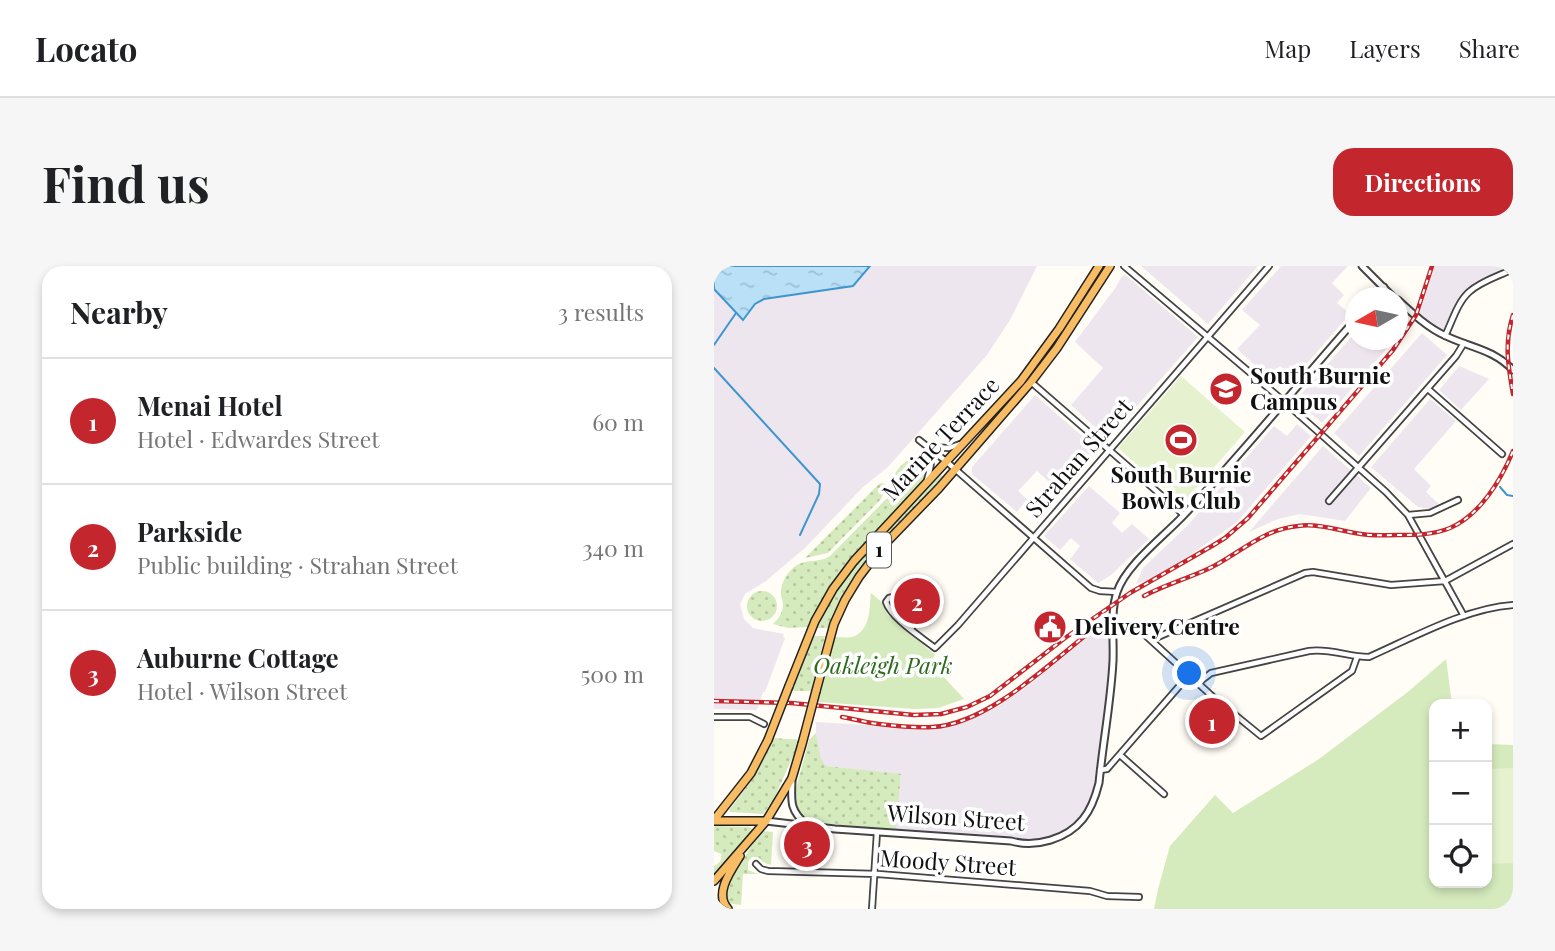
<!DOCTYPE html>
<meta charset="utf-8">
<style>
body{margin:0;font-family:"Playfair Display",serif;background:#f6f6f6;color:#202124}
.controls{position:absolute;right:21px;bottom:21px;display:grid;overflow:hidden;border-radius:14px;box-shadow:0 4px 10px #0003}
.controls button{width:63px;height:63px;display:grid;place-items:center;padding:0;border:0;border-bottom:2px solid #e0e0e0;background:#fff;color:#202124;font:35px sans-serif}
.compass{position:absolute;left:631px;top:21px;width:63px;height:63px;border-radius:50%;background:#fff;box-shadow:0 4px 10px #0003;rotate:261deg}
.you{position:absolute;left:476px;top:408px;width:24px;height:24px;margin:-18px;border:5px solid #fff;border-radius:50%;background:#1a73e8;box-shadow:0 0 0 10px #1a73e833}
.badge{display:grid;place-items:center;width:46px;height:46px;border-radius:50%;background:#c4262e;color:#fff;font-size:23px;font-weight:700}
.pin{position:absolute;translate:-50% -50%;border:4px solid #fff;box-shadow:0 2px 7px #0006}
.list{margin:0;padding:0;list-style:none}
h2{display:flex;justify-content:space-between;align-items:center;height:91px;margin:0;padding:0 28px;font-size:30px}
h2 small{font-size:23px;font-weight:400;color:#757577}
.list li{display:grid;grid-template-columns:46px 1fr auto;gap:21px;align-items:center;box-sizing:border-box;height:126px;padding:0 28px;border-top:2px solid #e0e0e0}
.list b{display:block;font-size:26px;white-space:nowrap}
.list p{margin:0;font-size:23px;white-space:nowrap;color:#757577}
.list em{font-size:23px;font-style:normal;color:#757577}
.icon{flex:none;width:38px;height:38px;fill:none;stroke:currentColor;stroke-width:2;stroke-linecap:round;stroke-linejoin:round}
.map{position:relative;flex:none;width:799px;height:643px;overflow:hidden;border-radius:21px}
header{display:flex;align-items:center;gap:42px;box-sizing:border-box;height:98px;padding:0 35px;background:#fff;border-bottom:2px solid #e0e0e0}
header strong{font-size:33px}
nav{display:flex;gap:38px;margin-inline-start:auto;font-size:24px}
.intro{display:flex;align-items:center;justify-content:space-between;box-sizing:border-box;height:168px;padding:0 42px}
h1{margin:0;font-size:49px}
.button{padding:18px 32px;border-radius:21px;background:#c4262e;color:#fff;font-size:24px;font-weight:700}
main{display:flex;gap:42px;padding:0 42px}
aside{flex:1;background:#fff;border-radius:21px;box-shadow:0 4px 10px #0003}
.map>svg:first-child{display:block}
.industrial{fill:#eee6ef}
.grass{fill:url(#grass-dots)}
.park{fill:#d5ebbd}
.pitch{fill:#e6f2cf}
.water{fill:url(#water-ripples);stroke:#3f96cf;stroke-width:2}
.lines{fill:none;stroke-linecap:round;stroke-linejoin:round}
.stream{stroke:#3f96cf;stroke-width:2}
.minor-casing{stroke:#444;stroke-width:8}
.tertiary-casing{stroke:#444;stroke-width:9}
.trunk-casing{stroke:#222;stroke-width:10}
.minor{stroke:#fff;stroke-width:4.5}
.tertiary{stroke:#fff;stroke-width:5}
.trunk{stroke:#f7bc64;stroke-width:7}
.rail-casing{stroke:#c4262e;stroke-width:4.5}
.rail{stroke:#fff;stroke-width:2;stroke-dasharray:5;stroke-linecap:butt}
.trunk-bridge-casing{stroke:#222;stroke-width:10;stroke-linecap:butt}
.trunk-bridge{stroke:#f7bc64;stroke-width:7}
.labels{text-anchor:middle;stroke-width:7;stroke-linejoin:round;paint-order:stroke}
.shield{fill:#fff;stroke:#585858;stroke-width:2}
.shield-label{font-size:21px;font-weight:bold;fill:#111}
.poi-label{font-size:23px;font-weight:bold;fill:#111;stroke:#fff;text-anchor:start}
.street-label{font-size:23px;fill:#111;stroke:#fff}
.park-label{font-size:23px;font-style:italic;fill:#2f6b1f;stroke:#fff}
</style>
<header>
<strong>Locato</strong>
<nav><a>Map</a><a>Layers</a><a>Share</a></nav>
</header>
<div class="intro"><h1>Find us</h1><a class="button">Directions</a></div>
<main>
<aside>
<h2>Nearby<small>3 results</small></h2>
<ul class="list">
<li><span class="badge">1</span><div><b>Menai Hotel</b><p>Hotel · Edwardes Street</p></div><em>60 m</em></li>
<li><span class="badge">2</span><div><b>Parkside</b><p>Public building · Strahan Street</p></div><em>340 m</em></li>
<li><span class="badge">3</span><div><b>Auburne Cottage</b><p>Hotel · Wilson Street</p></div><em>500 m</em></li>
</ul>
</aside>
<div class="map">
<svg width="799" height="643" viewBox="0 0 799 643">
<defs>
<pattern id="grass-dots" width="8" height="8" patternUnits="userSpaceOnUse" patternTransform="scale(1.75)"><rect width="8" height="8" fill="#d5ebbd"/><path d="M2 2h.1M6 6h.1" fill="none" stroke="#b6c8a1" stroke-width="1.8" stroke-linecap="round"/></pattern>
<pattern id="water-ripples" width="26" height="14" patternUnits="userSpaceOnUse" patternTransform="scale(1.75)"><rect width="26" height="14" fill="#b9e0f7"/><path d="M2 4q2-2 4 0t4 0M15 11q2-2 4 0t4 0" fill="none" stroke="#9ebfd3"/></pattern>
</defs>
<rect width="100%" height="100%" fill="#fffdf5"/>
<path class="industrial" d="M156 0H323L296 54 273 89 174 201 149 221 92 281 52 315 31 328 26 338 30 353 39 362 70 368 69 371 71 372 51 426H49L43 444 0 443V23L22 47 50 33 139 20Z
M427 0H544L494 58Z
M567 0H634L618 17 630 29 623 37 636 48 580 112 566 100 554 111 523 83 546 59 528 44Z
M718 0H799V3L764 19 751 30 731 70 702 49Z
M411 9 414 11 484 71 394 173 357 139 389 102 361 76 402 21 408 10Z
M641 67 642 74H680L608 157 582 134Z
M708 67 733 89 645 190 620 167Z
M745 100 775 113 747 144 725 124Z
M321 129 384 184 347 227 323 205 304 225 313 233 303 246 258 208V201Z
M716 133 742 155 700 203 717 220 712 226 726 239 716 243 704 241 657 201Z
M583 158 597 170 523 256 505 269 473 291 434 314 422 318 429 302 474 259 560 160 573 170Z
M609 180 657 222 631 255 586 248 564 253 535 266Z
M375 220 406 247 398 257 408 267 418 258 435 273 397 309 384 317 356 293 366 280 357 272 346 284 330 270Z
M399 350V395L385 517 376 543 350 568 329 576 181 567 187 509 112 500 107 494 102 467V456L222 463 253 454 285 440 312 421Z"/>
<path class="grass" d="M201 190 211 192C214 200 212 205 209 213L124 311 108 336 95 361 74 362 59 358C64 353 69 347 69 339 69 335 67 331 67 328 66 317 74 305 83 299 93 293 106 297 116 290L177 228C183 221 183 217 181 208 185 200 193 194 201 190Z
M227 209 229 210 156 289 141 309 114 362H102C124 307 186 252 227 209Z
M166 217 172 218V222L167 233 114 287 91 292Z
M33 340a15 15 0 1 1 30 0a15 15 0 1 1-30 0Z
M99 370H111L97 425H77Z
M102 467 107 493 112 500 187 508 182 563C158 561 95 561 80 544V530L95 474Z
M60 472 86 474 60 533 49 548 16 546 15 544C35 519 47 501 60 472Z
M2 560 36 561 38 563V566L0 607V600C5 597 9 595 7 588L0 585V561Z
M49 565 59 566 57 599 49 596 44 591H38L34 596V604L44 608H29L27 639 14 637 8 633V621L28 597 35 583Z"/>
<path class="park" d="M157 327 171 339 173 348 221 389 216 396 250 433 224 442 200 443 104 436 120 371C125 371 133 372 138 371 157 365 155 343 157 327Z
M732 393 738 438H720V617H773V478L799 479V643H440L444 623 456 580 501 529 519 547 605 493 695 425Z"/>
<path class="pitch" d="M467 110 531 166 468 238 404 182Z
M799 502V597L773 598V503Z"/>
<path class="water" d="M0 0H156L139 20 50 33 41 38 29 54 0 23Z"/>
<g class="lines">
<path class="stream" d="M0 79 22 47
M0 102 106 218 105 228 86 269
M786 221 793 229 799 230"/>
<defs>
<path id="minor" d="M410 0 566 132 672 226 694 249 750 350
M731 70C738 56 743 37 755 26 767 15 785 10 799 3
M317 116 470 249
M714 123 788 188
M205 174 233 196 377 322 386 325 403 326
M214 181 235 182 246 178
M213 214C217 201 219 194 213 182
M615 235 742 90 750 77
M694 249 716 247 744 234
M197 363 202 353 200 348 179 331 175 332 172 336C177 352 207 371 221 382L244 359 555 0
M400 366C411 366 420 363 430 368L498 430 547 470 638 405 643 391
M437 374 591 307 599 306 677 319 731 315 799 278
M484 417 497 407 595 385C616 382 634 391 655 391 698 372 752 342 799 339
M0 451H36L50 458
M406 489 450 528
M386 504 393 503 475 409
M42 598 47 603 54 605 164 608 376 625 393 630 425 631
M158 643 163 566"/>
<path id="tertiary" d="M648 0 680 32
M660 32 670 21
M684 34C698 47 714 62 732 70 757 82 779 83 799 104
M78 515C77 536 76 545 93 559
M52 555 121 563 297 575C322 582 353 573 369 553 378 542 382 529 385 517 389 476 397 435 399 395 400 372 396 347 403 326 412 299 449 271 469 250 529 187 584 118 642 53"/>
<path id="trunk" d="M75 420 101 355 119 323 140 295 307 115 345 63 385 0
M102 425 120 358 131 334 145 311 167 282 225 222 317 116 343 82 396 0
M0 554 37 507 54 474
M0 555H52
M0 615 52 555 78 512 88 478
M14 643C0 628 16 606 26 590"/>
</defs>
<use href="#minor" class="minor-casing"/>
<use href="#tertiary" class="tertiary-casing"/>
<use href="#trunk" class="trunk-casing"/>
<use href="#minor" class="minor"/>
<use href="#tertiary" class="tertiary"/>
<use href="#trunk" class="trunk"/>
<defs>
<path id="rail" d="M799 49C790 77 794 99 799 128
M430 330C452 318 476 312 498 301 527 286 550 263 584 260 604 257 627 265 647 268 659 270 671 269 684 269 702 269 719 269 736 262 766 249 787 214 799 185
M0 435 77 437 200 449 227 448 253 441 276 430 351 372 416 327 498 280 511 272 534 252 679 84 702 49 718 0
M128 451C141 453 153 457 165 458 182 460 201 462 218 461 271 459 332 401 372 369"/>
</defs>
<use href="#rail" class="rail-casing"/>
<use href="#rail" class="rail"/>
<defs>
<path id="trunk-bridge" d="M54 474 75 420
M88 478 102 425"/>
</defs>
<use href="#trunk-bridge" class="trunk-bridge-casing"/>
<use href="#trunk-bridge" class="trunk-bridge"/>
</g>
<defs>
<symbol id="university-disc" viewBox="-11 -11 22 22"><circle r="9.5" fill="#c4262e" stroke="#fff"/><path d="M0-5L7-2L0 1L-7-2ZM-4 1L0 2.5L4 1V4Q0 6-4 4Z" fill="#fff"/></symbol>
<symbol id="stadium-disc" viewBox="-11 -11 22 22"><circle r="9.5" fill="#c4262e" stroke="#fff"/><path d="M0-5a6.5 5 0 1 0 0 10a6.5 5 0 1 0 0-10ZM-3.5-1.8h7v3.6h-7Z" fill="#fff"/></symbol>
<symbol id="civic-disc" viewBox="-11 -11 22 22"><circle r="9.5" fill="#c4262e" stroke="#fff"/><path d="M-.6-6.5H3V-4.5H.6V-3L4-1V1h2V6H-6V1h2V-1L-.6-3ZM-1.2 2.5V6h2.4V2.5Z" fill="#fff"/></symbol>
</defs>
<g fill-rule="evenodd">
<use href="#university-disc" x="493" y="104" width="38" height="38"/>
<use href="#stadium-disc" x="448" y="155" width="38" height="38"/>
<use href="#civic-disc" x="317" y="342" width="38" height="38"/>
</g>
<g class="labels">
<rect class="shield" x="153" y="266.5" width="24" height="35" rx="5"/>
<g class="shield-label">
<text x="165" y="291">1</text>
</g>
<g class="poi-label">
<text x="536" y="118">South Burnie<tspan x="536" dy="26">Campus</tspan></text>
<text x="467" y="217" text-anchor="middle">South Burnie<tspan x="467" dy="26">Bowls Club</tspan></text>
<text x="360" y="369">Delivery Centre</text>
</g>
<g class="street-label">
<text transform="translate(227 173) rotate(-47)" y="8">Marine Terrace</text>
<text transform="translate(365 192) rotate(-49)" y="8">Strahan Street</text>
<text transform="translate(242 552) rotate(4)" y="8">Wilson Street</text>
<text transform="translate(234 597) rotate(4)" y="8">Moody Street</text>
</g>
<g class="park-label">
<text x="169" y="408">Oakleigh Park</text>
</g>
</g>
</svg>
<div class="controls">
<button>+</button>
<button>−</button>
<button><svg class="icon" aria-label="locate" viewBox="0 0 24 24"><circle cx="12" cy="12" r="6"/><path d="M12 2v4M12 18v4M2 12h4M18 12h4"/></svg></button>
</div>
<svg class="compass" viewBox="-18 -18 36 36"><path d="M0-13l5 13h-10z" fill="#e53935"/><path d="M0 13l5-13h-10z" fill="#757577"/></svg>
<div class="you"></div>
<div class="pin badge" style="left:498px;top:455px">1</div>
<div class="pin badge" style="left:203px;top:335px">2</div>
<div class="pin badge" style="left:93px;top:578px">3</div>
</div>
</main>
